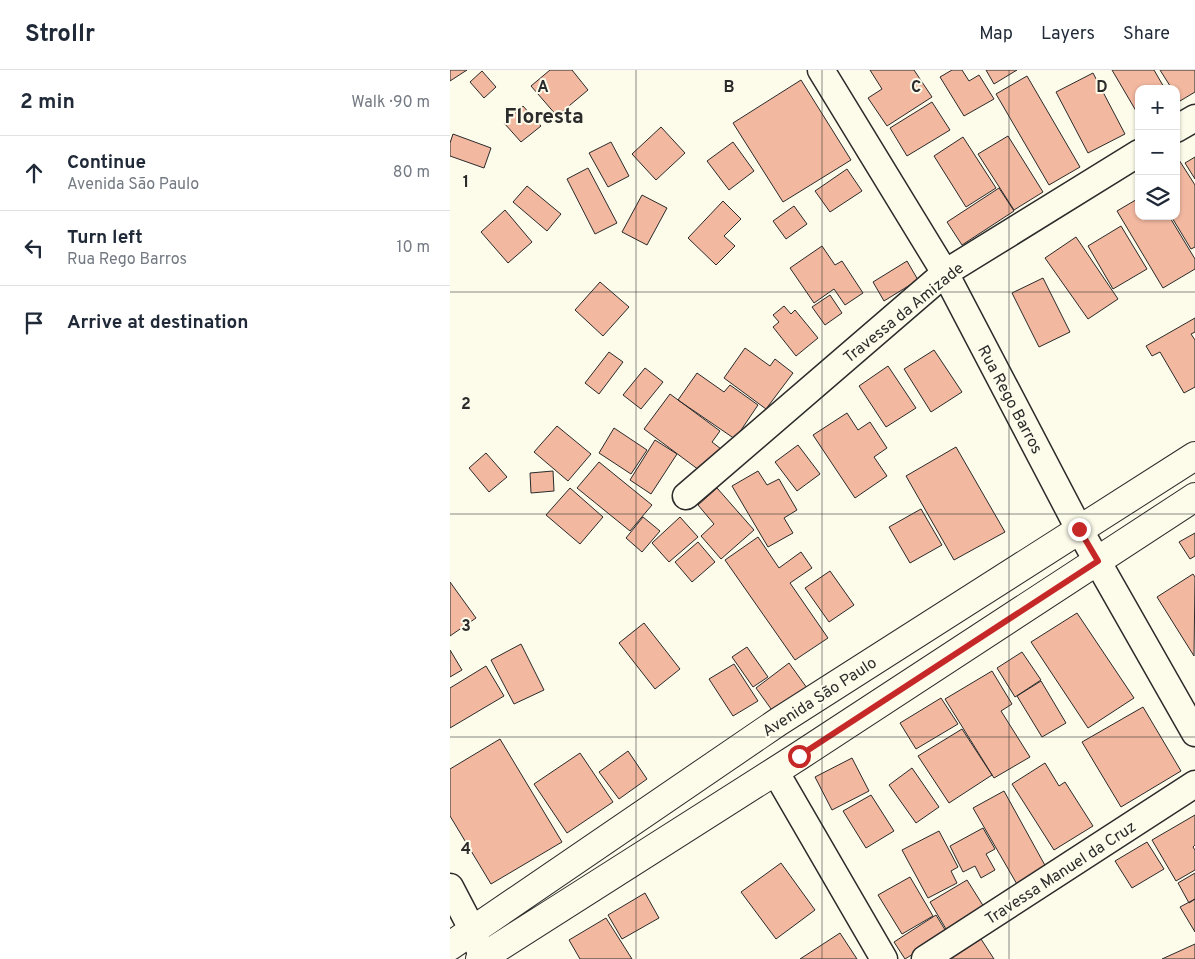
<!DOCTYPE html>
<meta charset="utf-8">
<style>
body{margin:0;font-family:Overpass,sans-serif;background:#f6f6f7;color:#1f2937}
.controls{position:absolute;right:15px;top:15px;display:grid;overflow:hidden;border-radius:10px;box-shadow:0 1px 4px #0004}
.controls button{width:45px;height:45px;display:grid;place-items:center;padding:0;border:0;border-bottom:1px solid #e0e1e3;background:#fff;color:#1f2937;font:25px sans-serif}
.stop{position:absolute;width:15px;height:15px;margin:-11px;border:4px solid #c62828;border-radius:50%;background:#fff}
.stop.end{background:#c62828;border-color:#fff;box-shadow:0 1px 5px #0008}
.list{margin:0;padding:0;list-style:none}
h2{display:flex;justify-content:space-between;align-items:center;height:65px;margin:0;padding:0 20px;font-size:21px}
h2 small{font-size:16px;font-weight:400;color:#747a83}
.list li{display:grid;grid-template-columns:32px 1fr auto;gap:15px;align-items:center;box-sizing:border-box;height:75px;padding:0 20px;border-top:1px solid #e0e1e3}
.list b{display:block;font-size:19px;white-space:nowrap}
.list p{margin:0;font-size:16px;white-space:nowrap;color:#747a83}
.list em{font-size:16px;font-style:normal;color:#747a83}
.icon{flex:none;width:28px;height:28px;fill:none;stroke:currentColor;stroke-width:2;stroke-linecap:round;stroke-linejoin:round}
.map{position:relative;flex:none;width:745px;height:889px;overflow:hidden}
header{display:flex;align-items:center;gap:30px;box-sizing:border-box;height:70px;padding:0 25px;background:#fff;border-bottom:1px solid #e0e1e3}
header strong{font-size:24px}
nav{display:flex;gap:28px;margin-inline-start:auto;font-size:18px}
main{display:flex}
aside{flex:1;background:#fff}
.map>svg:first-child{display:block}
.building{fill:#f2b8a0;stroke:#2b2b2b}
.lines{fill:none;stroke-linecap:round;stroke-linejoin:round}
.street-casing{stroke:#2b2b2b;stroke-width:29}
.secondary-casing{stroke:#2b2b2b;stroke-width:30}
.street{stroke:#fdfbea;stroke-width:26}
.secondary{stroke:#fdfbea;stroke-width:28}
.route{stroke:#c62828;stroke-width:6}
.grid{fill:none;stroke:#2b2b2b;stroke-width:1;stroke-opacity:0.55}
.labels{text-anchor:middle;stroke-width:4;stroke-linejoin:round;paint-order:stroke}
.street-label{font-size:16px;fill:#2b2b2b;stroke:#fdfbea}
.district-label{font-size:21px;font-weight:bold;fill:#2b2b2b;stroke:#fdfbea}
.grid-label{font-size:16px;text-anchor:middle;font-weight:bold;fill:#2b2b2b;stroke:#fdfbea;stroke-width:4;stroke-linejoin:round;paint-order:stroke}
</style>
<header>
<strong>Strollr</strong>
<nav><a>Map</a><a>Layers</a><a>Share</a></nav>
</header>
<main>
<aside>
<h2>2 min<small>Walk · 90 m</small></h2>
<ul class="list">
<li><svg class="icon" aria-label="ahead" viewBox="0 0 24 24"><path d="M12 20V5M6 11l6-6 6 6"/></svg><div><b>Continue</b><p>Avenida São Paulo</p></div><em>80 m</em></li>
<li><svg class="icon" aria-label="left" viewBox="0 0 24 24"><path d="M17 20v-9H6M10 6l-5 5 5 5"/></svg><div><b>Turn left</b><p>Rua Rego Barros</p></div><em>10 m</em></li>
<li><svg class="icon" aria-label="arrive" viewBox="0 0 24 24"><path d="M6 21V4h12l-3 4 3 4H6"/></svg><div><b>Arrive at destination</b></div></li>
</ul>
</aside>
<div class="map">
<svg width="745" height="889" viewBox="0 0 745 889">
<rect width="100%" height="100%" fill="#fdfbea"/>
<path class="building" d="M0 0H17L0 11Z
M100 0H122L138 20 107 46 81 16Z
M420 0H464L482 27 437 56 418 28 432 19Z
M502 0H512L519 11 529 5 544 29 514 46 490 7Z
M536 0H567L544 14Z
M662 0H704L715 19H689V46Z
M710 0H745V22L730 31 726 25V19H722Z
M32 1 46 17 34 28 20 12Z
M643 3 675 64 638 83 606 22Z
M577 6 630 97 599 115 546 24Z
M351 10 401 90 333 132 283 53Z
M482 32 500 60 457 86 440 58Z
M73 36 91 56 71 72 54 53Z
M211 57 235 83 206 110 182 84Z
M3 64 41 78 34 98 0 86V73Z
M558 66 593 122 564 140 528 84Z
M513 67 546 118 516 137 484 86Z
M161 72 179 106 158 117 139 83Z
M283 72 304 101 279 120 257 91Z
M745 87V109L735 93Z
M729 90 745 115V177L741 179 721 146H726V92Z
M138 98 167 153 145 164 117 109Z
M397 99 412 121 380 142 365 121Z
M77 116 111 144 97 161 63 132Z
M549 118 564 141 512 175 497 152Z
M192 125 217 138 197 175 172 162Z
M689 128V146H719L745 189V199L713 218 667 141Z
M273 131 291 149 274 166 285 176 266 195 238 168Z
M344 136 357 154 336 169 323 151Z
M55 140 82 172 58 193 31 162Z
M671 156 697 199 663 219 638 176Z
M626 167 668 229 638 249 595 188Z
M372 176 385 195 392 191 413 223 395 235 384 219 364 233 340 198Z
M457 191 468 210 434 231 423 212Z
M593 208 620 262 589 277 562 223Z
M150 212 179 237 153 266 125 240Z
M380 225 392 243 375 255 362 237Z
M334 236 341 244 345 240 368 268 346 286 323 257 329 252 323 245Z
M745 248V262L741 264 745 270V317L734 323 710 282 702 286 696 276Z
M295 278 320 296 325 289 343 303 316 339 274 308Z
M484 280 512 322 481 342 454 299Z
M159 282 173 292 149 324 135 313Z
M438 296 466 338 436 357 409 316Z
M195 298 213 312 191 339 173 325Z
M247 303 274 322 280 315 308 335 285 369 228 330Z
M220 324 270 361 262 372 271 379 253 403 194 359Z
M397 343 408 360 420 352 437 378 424 387 437 406 405 428 363 365Z
M107 356 141 384 118 411 84 382Z
M164 358 197 380 181 404 149 383Z
M205 370 227 384 201 424 180 410Z
M348 375 370 404 347 421 325 392Z
M506 377 555 462 504 490 456 406Z
M36 383 57 407 39 422 19 398Z
M149 392 202 435 180 461 127 418Z
M103 401 104 421 81 423 80 403Z
M308 401 317 415 329 409 347 440 334 448 343 463 318 477 282 416Z
M120 418 153 447 130 474 96 445Z
M267 418 304 460 271 489 251 466 264 454 248 435Z
M471 439 492 475 460 493 439 457Z
M193 447 210 461 192 482 176 468Z
M230 447 248 467 219 492 202 473Z
M745 463V486L740 489 729 472Z
M308 467 329 498 351 482 362 498 340 513 378 568 345 590 275 490Z
M248 472 265 492 242 512 225 492Z
M380 501 404 535 379 552 355 518Z
M743 504 745 507 744 586 707 527Z
M0 512 26 548 0 566Z
M627 543 684 628 638 658 581 572Z
M194 553 230 599 205 619 169 573Z
M71 574 94 620 64 634 41 590Z
M297 577 318 607 303 617 282 587Z
M0 580 12 600 0 607Z
M572 582 591 610 565 627 547 598Z
M339 593 357 618 324 643 306 618Z
M284 594 308 631 283 646 259 609Z
M36 596 54 626 0 658V618Z
M542 601 562 634 551 641 580 687 544 708 495 629Z
M591 611 616 653 592 667 567 626Z
M491 628 508 654 466 679 450 653Z
M693 637 731 701 671 737 632 672Z
M512 659 542 705 499 733 468 686Z
M50 669 112 772 41 814 0 746V699Z
M178 681 197 709 169 729 149 702Z
M130 683 163 732 117 763 84 714Z
M402 688 419 721 382 740 365 707Z
M595 693 609 716 615 712 643 756 604 780 562 714Z
M462 698 489 737 466 753 439 715Z
M554 721 597 799 568 816 523 738Z
M421 725 444 761 416 778 393 741Z
M745 745V775L743 777 745 780V800L726 811 702 770Z
M533 758 545 779 536 784 545 800 531 808 525 796 513 802 500 776Z
M489 761 508 797 501 801 507 813 478 828 452 780Z
M697 772 714 799 682 818 665 791Z
M331 793 365 840 326 869 291 822Z
M745 803V829L739 833 728 813Z
M460 807 483 846 452 864 428 825Z
M517 810 534 837 496 859 480 832Z
M195 823 209 848 172 869 158 845Z
M745 829V862L730 837Z
M486 845 497 863 455 889 444 872Z
M156 848 182 889H130L119 870Z
M390 863 407 889H350Z
M531 869 544 889H500Z
M745 874V889H712Z"/>
<g class="lines">
<defs>
<path id="street" d="M371 0 495 203 629 459 745 663
M726 59 745 48
M236 426 495 203 689 83
M325 701 434 889
M0 817 23 861 30 881
M475 889 745 714"/>
<path id="secondary" d="M0 876 328 652 745 386
M30 889 349 686 745 427"/>
</defs>
<use href="#street" class="street-casing"/>
<use href="#secondary" class="secondary-casing"/>
<use href="#street" class="street"/>
<use href="#secondary" class="secondary"/>
</g>
<g class="lines">
<path class="route" d="M349 686 648 491 629 459"/>
</g>
<path class="grid" d="M186 0V889M372 0V889M559 0V889M0 222H745M0 444H745M0 667H745"/>
<g class="labels">
<g class="street-label">
<text transform="translate(453 242) rotate(-39)" y="6">Travessa da Amizade</text>
<text transform="translate(561 329) rotate(62)" y="6">Rua Rego Barros</text>
<text transform="translate(369 626) rotate(-33)" y="6">Avenida São Paulo</text>
<text transform="translate(610 802) rotate(-33)" y="6">Travessa Manuel da Cruz</text>
</g>
<g class="district-label">
<text x="94" y="53">Floresta</text>
</g>
</g>
<g class="grid-label">
<text x="93" y="22">A</text>
<text x="279" y="22">B</text>
<text x="466" y="22">C</text>
<text x="652" y="22">D</text>
<text x="16" y="117">1</text>
<text x="16" y="339">2</text>
<text x="16" y="561">3</text>
<text x="16" y="784">4</text>
</g>
</svg>
<div class="controls">
<button>+</button>
<button>−</button>
<button><svg class="icon" aria-label="layers" viewBox="0 0 24 24"><path d="M12 4l9 5-9 5-9-5zM3 14l9 5 9-5"/></svg></button>
</div>
<div class="stop" style="left:349px;top:686px"></div>
<div class="stop end" style="left:629px;top:459px"></div>
</div>
</main>
